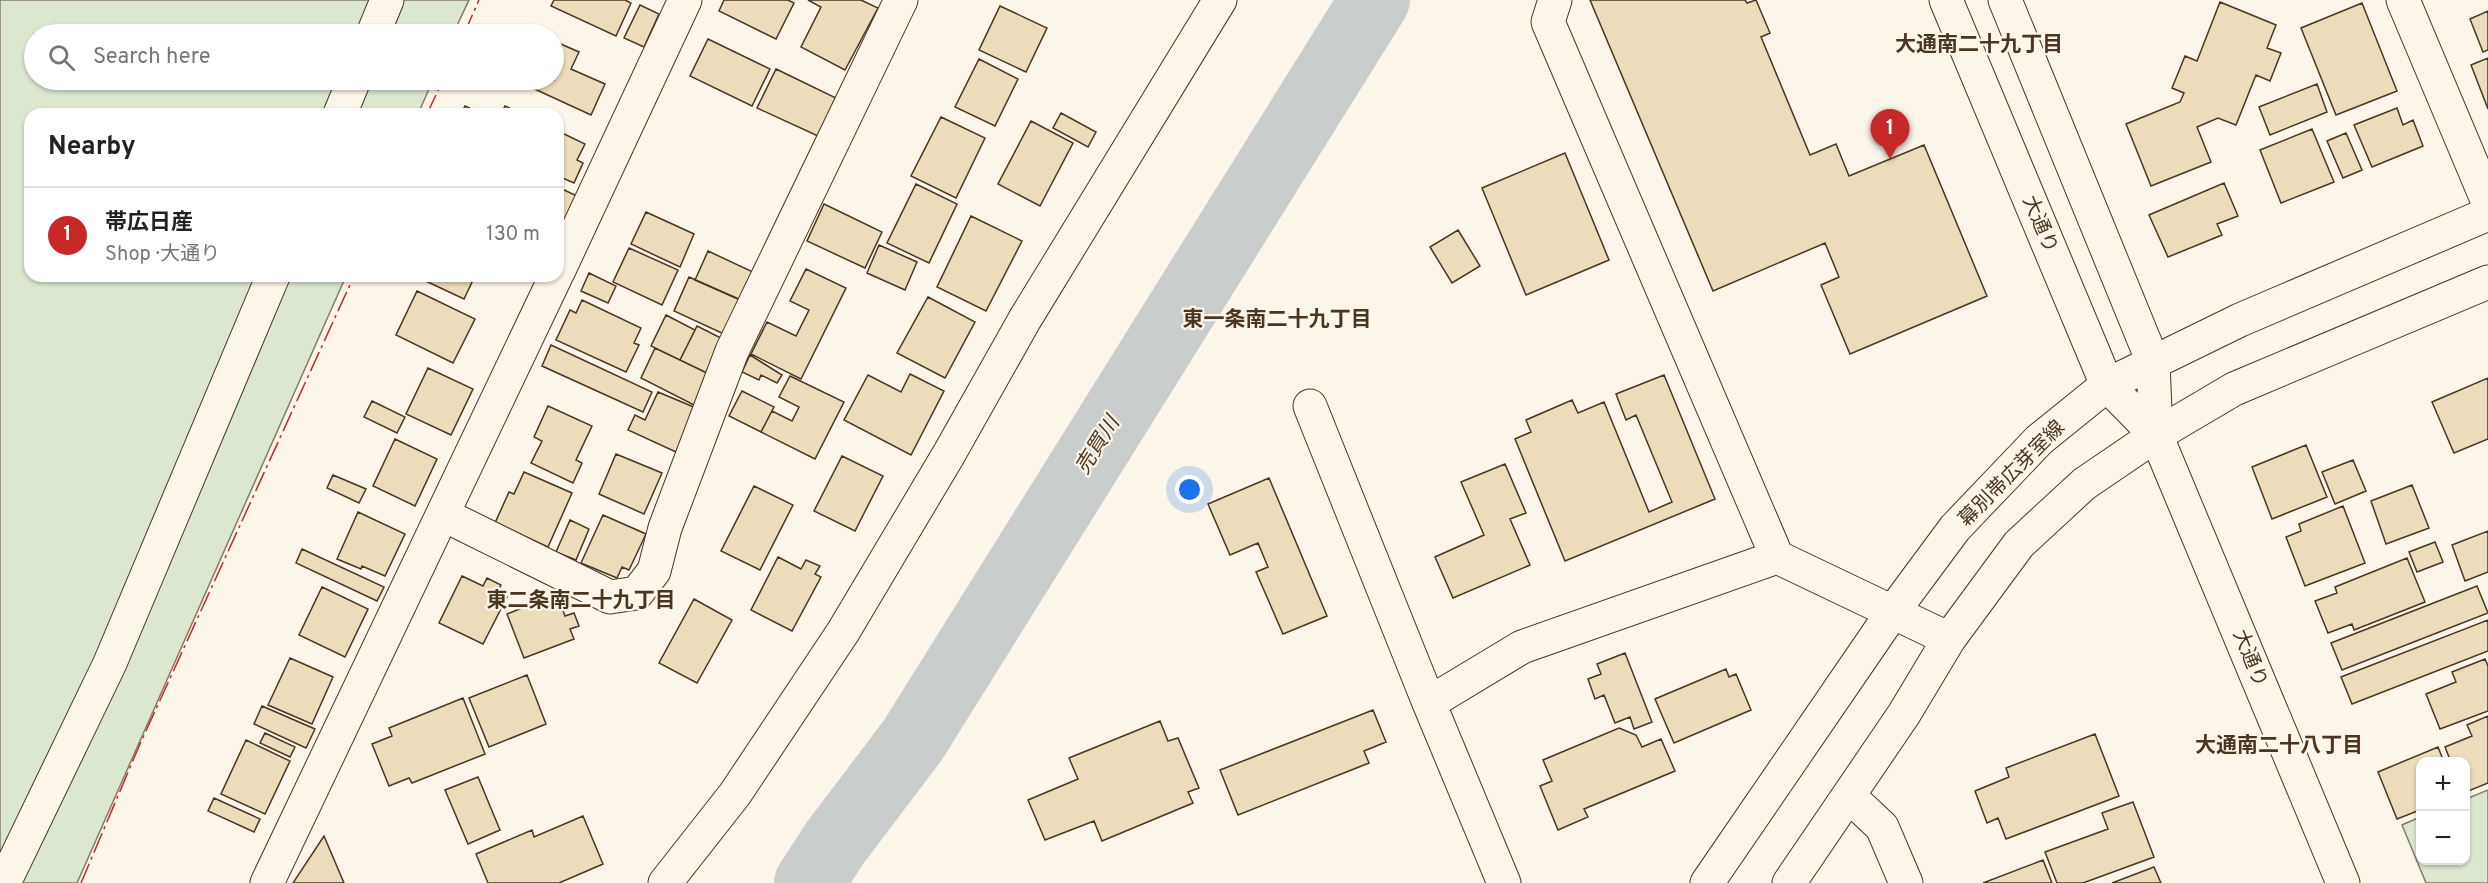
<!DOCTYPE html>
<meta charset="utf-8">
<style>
body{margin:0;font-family:Overpass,"Noto Sans JP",sans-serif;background:#f2f2f2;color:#222}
.controls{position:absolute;right:18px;bottom:18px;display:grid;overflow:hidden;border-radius:12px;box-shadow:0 2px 4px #0004}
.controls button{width:54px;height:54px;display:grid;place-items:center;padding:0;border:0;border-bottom:2px solid #e0e0e0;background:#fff;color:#222;font:30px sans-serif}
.you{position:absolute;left:1190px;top:490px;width:21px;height:21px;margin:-15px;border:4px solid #fff;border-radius:50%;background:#1a73e8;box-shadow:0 0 0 9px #1a73e833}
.badge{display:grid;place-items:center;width:39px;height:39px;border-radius:50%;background:#c62828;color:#fff;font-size:20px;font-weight:700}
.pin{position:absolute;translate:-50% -50px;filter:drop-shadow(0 2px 3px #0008)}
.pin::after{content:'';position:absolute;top:32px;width:21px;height:18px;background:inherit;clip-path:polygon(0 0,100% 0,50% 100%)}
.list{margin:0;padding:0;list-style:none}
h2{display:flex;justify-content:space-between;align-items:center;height:78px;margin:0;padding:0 24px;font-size:26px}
h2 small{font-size:20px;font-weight:400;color:#767676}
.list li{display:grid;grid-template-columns:39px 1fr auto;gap:18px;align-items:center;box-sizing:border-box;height:96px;padding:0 24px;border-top:2px solid #e0e0e0}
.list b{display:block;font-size:22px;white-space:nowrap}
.list p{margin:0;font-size:20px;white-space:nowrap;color:#767676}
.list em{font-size:20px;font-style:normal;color:#767676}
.icon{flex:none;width:33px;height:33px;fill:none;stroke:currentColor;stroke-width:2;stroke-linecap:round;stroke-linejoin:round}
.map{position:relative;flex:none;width:2488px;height:883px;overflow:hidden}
.search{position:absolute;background:#fff;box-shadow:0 2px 4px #0004;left:24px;top:24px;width:540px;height:66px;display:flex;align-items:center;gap:15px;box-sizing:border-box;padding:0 21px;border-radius:33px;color:#767676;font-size:22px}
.panel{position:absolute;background:#fff;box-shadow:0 2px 4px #0004;left:24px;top:108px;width:540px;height:174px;border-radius:18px}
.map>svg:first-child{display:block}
.green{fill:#dce7d0;stroke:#887966;stroke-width:1.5}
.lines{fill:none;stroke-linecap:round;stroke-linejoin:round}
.river{stroke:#c9cecd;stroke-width:70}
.building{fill:#ecdcbc;stroke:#4a3520;stroke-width:1.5}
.street-casing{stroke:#4a3520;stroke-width:35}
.primary-casing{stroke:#4a3520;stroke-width:35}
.highway-casing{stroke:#4a3520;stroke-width:35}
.street{stroke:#fbf6e9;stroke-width:33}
.primary{stroke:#fbf6e9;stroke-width:33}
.highway{stroke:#fbf6e9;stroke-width:33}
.power{stroke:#c62828;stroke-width:1.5;stroke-dasharray:21 4.5 3 4.5;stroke-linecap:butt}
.labels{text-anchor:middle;stroke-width:4.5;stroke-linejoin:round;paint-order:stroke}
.street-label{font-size:20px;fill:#4a3520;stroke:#fbf6e9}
.neighbourhood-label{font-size:21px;font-weight:bold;fill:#4a3520;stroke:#fbf6e9}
.water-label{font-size:21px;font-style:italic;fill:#4a3520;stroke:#fbf6e9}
</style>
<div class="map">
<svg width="2488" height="883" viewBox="0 0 2488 883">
<rect width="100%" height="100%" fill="#fbf6e9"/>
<path class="green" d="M0 0H469L453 34H34V80H433L418 114H30V276H346L77 883H0Z
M2488 790V883H2426L2402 825 2420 817V860H2466V799Z"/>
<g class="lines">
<path class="river" d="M809 883 835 843 913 740 1375 0"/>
</g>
<path class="building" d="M554 0H625L631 3 616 36 551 6Z
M724 0H788L794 3 776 39 719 11Z
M808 0H861L878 8 845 70 801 47 821 7Z
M1590 0H1745L1747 3 1756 0 1770 33 1761 37 1810 155 1836 144 1849 176 1924 145 1987 296 1850 354 1821 285 1839 277 1825 243 1713 291Z
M2220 2 2276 25 2267 48 2281 53 2270 81 2256 75 2236 125 2218 118 2197 127 2211 162 2151 186 2126 124 2180 102 2184 93 2172 88 2185 56 2197 61Z
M2362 3 2397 91 2336 115 2301 28Z
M640 5 659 14 644 47 624 38Z
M1000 6 1047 28 1026 72 979 50Z
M2488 11V50L2483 52 2470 19Z
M708 39 770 69 752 106 690 76Z
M554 41 579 52 571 69 605 84 591 115 515 80H554Z
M2488 58V109L2471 65Z
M979 59 1018 79 995 126 955 107Z
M776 69 836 98 818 136 757 108Z
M2317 84 2327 112 2270 135 2259 107Z
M465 106 482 114H461Z
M505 106 522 114H501Z
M2397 108 2403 125 2413 120 2423 146 2372 167 2354 125Z
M1061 113 1096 132 1088 147 1053 128Z
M941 117 985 138 956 198 911 176Z
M1031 121 1073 143 1040 206 998 184Z
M2312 129 2334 182 2281 203 2260 150Z
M558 131 585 144 577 160 583 163 574 183 558 176Z
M2346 133 2362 170 2343 178 2327 141Z
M1565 153 1609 260 1526 295 1482 188Z
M2224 183 2238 216 2217 224 2222 235 2168 257 2149 215Z
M916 184 957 204 929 263 887 243Z
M558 187 579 197 558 241Z
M824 204 882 232 865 268 807 241Z
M646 212 694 234 680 267 631 244Z
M971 216 1022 241 986 311 937 287Z
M1458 230 1480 266 1452 283 1430 247Z
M879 245 917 262 905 290 867 273Z
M629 248 678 270 662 305 613 282Z
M708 251 753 272 740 300 695 280Z
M806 269 846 288 801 379 751 354 767 322 796 336 809 310 790 301Z
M589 273 616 286 608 303 581 291Z
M415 276H475L464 299Z
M689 277 741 300 726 335 674 311Z
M417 291 475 319 453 363 396 335Z
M928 297 975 322 945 378 897 353Z
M582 300 641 328 634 343 639 345 626 372 556 340 570 310 576 313Z
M666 315 695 330 680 360 651 346Z
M697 326 723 339 707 373 680 360Z
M551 345 652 392 643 412 542 366Z
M655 348 711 375 696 406 641 378Z
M750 355 782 375 777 383 761 375 759 380 742 372Z
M428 368 473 389 451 435 406 414Z
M910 374 944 391 911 455 844 420 868 375 901 392Z
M1664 375 1715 499 1565 561 1515 439 1531 432 1526 420 1572 400 1578 413 1604 402 1649 512 1672 502 1636 415 1626 420 1616 394Z
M790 376 844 402 815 459 761 432 772 411 792 421 799 407 779 397Z
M2488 378V439L2454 453 2432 402Z
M742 391 774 407 761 432 729 416Z
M658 392 696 408 676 452 628 430 635 415 645 420Z
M372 401 405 417 397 433 364 417Z
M548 406 592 426 576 460 582 463 573 483 531 463 542 441 534 437Z
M395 439 437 459 415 506 373 486Z
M2306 445 2327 497 2272 519 2252 467Z
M616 454 662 473 644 514 599 494Z
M842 456 883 476 855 531 814 511Z
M2353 460 2366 491 2335 504 2322 472Z
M1505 464 1526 513 1510 519 1530 565 1453 598 1435 557 1484 535 1461 482Z
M524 472 572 493 548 547 495 523 509 492 514 494Z
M333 475 366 489 359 503 327 488Z
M1269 478 1327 616 1283 634 1256 572 1268 567 1258 543 1230 555 1208 504Z
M2412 485 2429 528 2386 544 2371 501Z
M754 486 793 505 760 570 721 551Z
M2343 506 2365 563 2305 586 2286 537 2301 531 2299 524Z
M358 512 405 534 385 576 362 566 361 569 337 559Z
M603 515 646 534 629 570 622 567 617 578 581 563Z
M570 520 589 529 576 560 556 552Z
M2488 531V572L2465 581 2452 545Z
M2435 542 2443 562 2417 572 2409 552Z
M302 549 384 587 377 601 296 563Z
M778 557 801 569 806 560 820 566 815 574 821 577 792 631 751 610Z
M2407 558 2425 602 2354 630 2352 624 2328 633 2315 601 2337 593 2335 587Z
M462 576 483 586 487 578 501 585 497 592 507 597 483 644 439 623Z
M2477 586 2488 613 2342 670 2331 643Z
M322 587 368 609 345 657 299 635Z
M557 594 565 616 574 613 579 626 570 629 574 639 524 658 507 614Z
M694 599 732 620 697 683 659 663Z
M2488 620V651L2352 704 2341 677Z
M1625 653 1652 722 1634 729 1630 717 1615 723 1604 695 1595 699 1588 679 1601 674 1597 664Z
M290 658 333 677 312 724 268 705Z
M2485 659 2488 666V711L2440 729 2426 694 2456 682 2452 672Z
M1726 669 1729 677 1736 674 1751 710 1674 743 1655 699Z
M527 675 546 724 489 747 469 698Z
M463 698 485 754 412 783 409 778 389 786 372 744 392 736 389 728Z
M262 706 315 729 306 748 254 724Z
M1373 710 1386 742 1364 751 1369 763 1238 815 1220 770Z
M2488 716V783L2466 792V762H2451L2445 747 2472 736 2467 725Z
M1160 721 1168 741 1178 738 1199 788 1188 792 1193 803 1102 841 1094 821 1045 840 1028 800 1078 779 1069 758Z
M1619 728 1636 735 1642 747 1661 739 1675 771 1584 809 1588 817 1558 830 1540 786 1552 781 1543 760Z
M265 733 295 747 290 757 260 743Z
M2095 734 2119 796 2006 839 1998 818 1987 823 1975 791 2009 777 2006 768Z
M246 740 290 761 265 814 221 794Z
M2438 747 2444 762H2420V810L2397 819 2378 772Z
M478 777 500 830 468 844 445 790Z
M214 798 260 819 254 832 208 811Z
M2133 802 2154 857 2083 883H2057L2045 852 2108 829 2102 813Z
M583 816 603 864 559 883H488L476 854 532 830 534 837Z
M324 836 344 883H293Z
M2043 860 2052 883H1983Z
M2154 867 2161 883H2112Z"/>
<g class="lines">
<defs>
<path id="street" d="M1555 0 1548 22 1777 557
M2403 0 2488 202
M373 34 387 0
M340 114 354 80
M558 272 685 0
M1310 406 1429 703
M444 515 610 597 637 593 654 571 665 528 732 351 901 0
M1849 796 1882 827 1906 883
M4 883 110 663 273 276
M267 883 556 276
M665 883 735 794 843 632 949 454 1025 319 1220 0
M1504 883 1429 703 1522 647 1777 557 1949 639"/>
<path id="primary" d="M1707 883 1892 613 1955 528 2039 440 2107 385 2240 320 2488 214
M1789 883 1904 714 1949 639 2019 544 2084 484 2156 435 2234 389 2488 282"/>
<path id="highway" d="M1946 0 2107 385 2156 435 2343 883
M2005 0 2153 362 2156 435"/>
</defs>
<use href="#street" class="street-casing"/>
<use href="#primary" class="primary-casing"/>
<use href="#highway" class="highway-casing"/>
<use href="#street" class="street"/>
<use href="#primary" class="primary"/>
<use href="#highway" class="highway"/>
<path class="power" d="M464 34 479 0
M427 114 443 80
M81 883 140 744 354 276"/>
</g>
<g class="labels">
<g class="street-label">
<text transform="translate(2041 224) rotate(67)" y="7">大通り</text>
<text transform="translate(2011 473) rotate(-45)" y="7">幕別帯広芽室線</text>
<text transform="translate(2251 658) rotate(68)" y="7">大通り</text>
</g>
<g class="neighbourhood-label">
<text x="1979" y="51">大通南二十九丁目</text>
<text x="1277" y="326">東一条南二十九丁目</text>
<text x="581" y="607">東二条南二十九丁目</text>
<text x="2279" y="752">大通南二十八丁目</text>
</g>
<g class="water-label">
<text transform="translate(1097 445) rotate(-58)" y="7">売買川</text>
</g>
</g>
</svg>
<div class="controls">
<button>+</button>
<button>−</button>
</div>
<div class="you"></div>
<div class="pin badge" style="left:1890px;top:159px">1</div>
<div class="search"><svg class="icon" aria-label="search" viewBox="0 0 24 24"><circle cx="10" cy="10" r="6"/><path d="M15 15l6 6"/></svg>Search here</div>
<section class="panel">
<h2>Nearby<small></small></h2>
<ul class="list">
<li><span class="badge">1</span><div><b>帯広日産</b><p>Shop · 大通り</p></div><em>130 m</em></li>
</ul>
</section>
</div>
